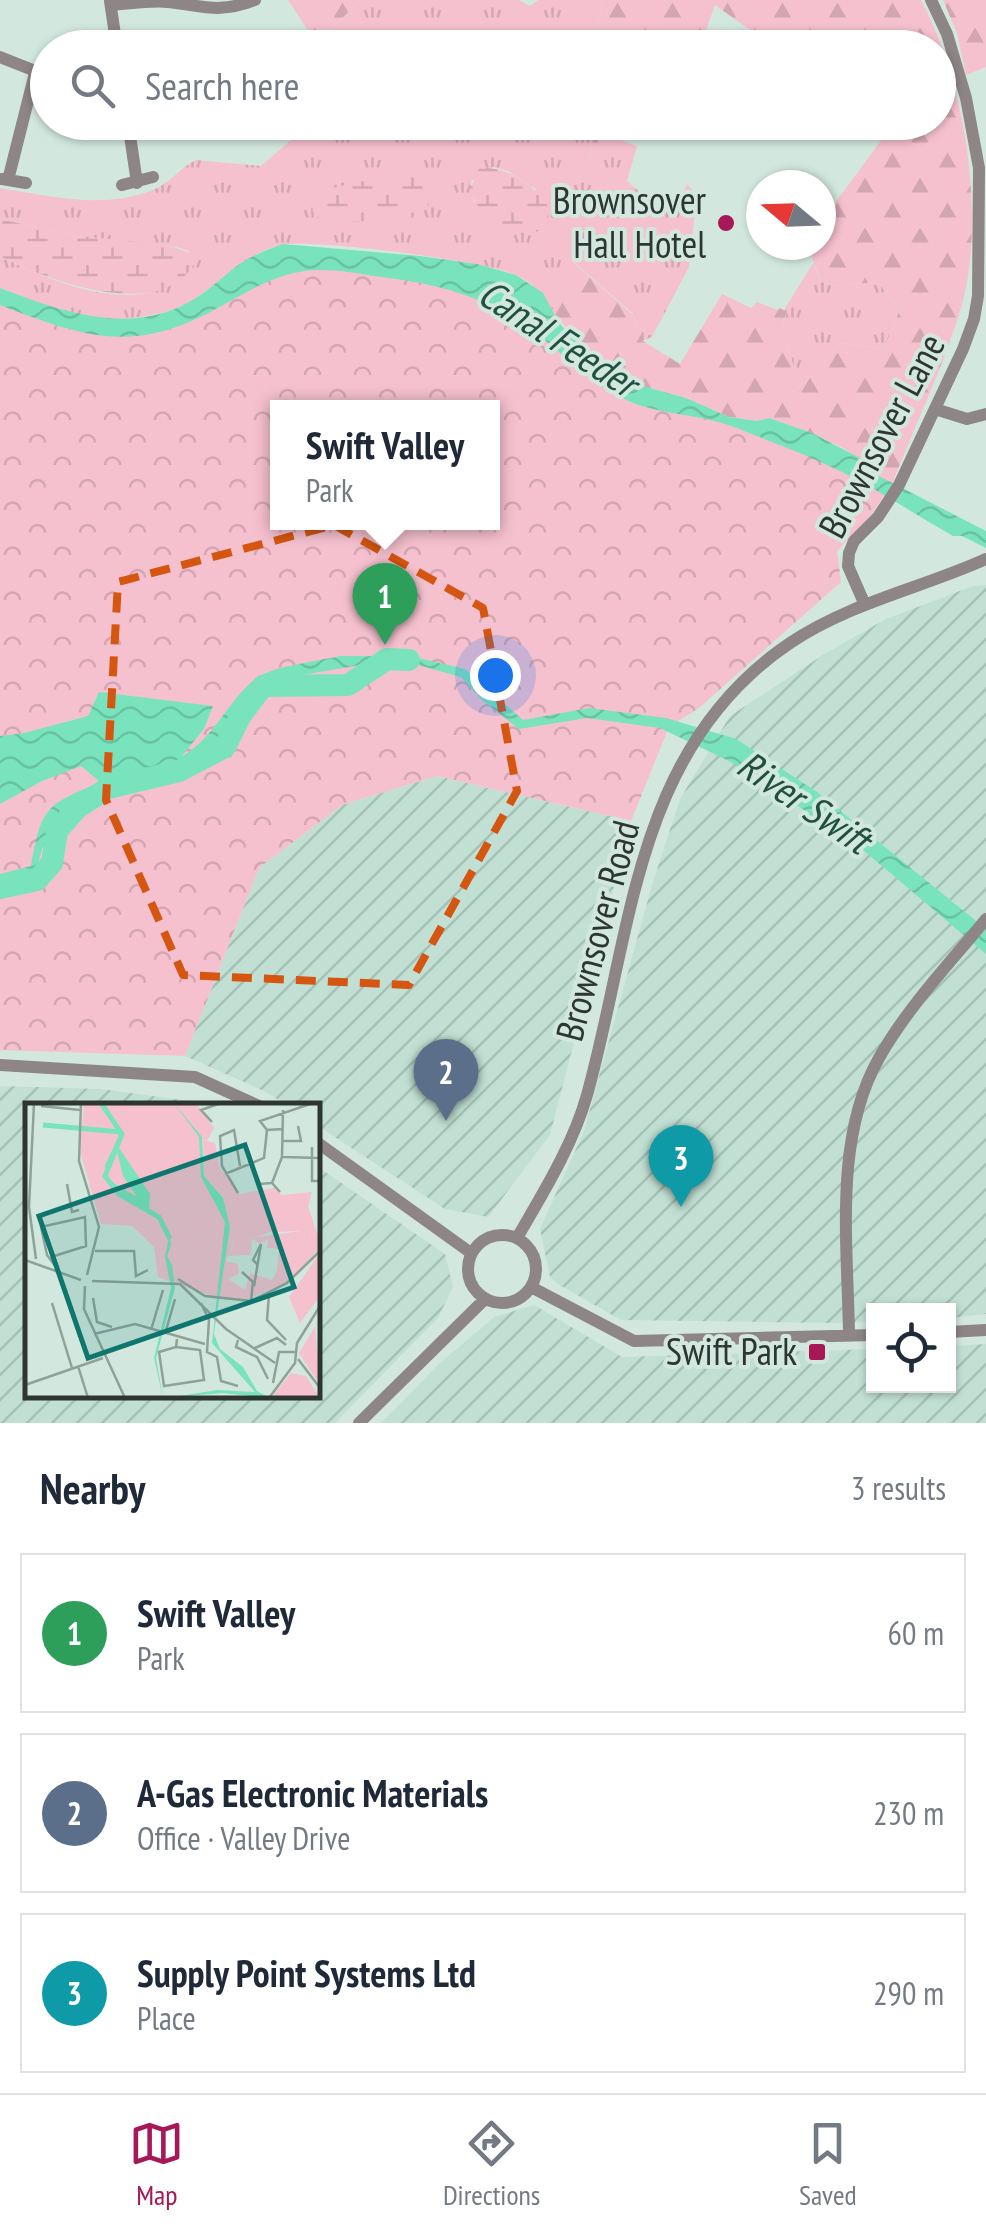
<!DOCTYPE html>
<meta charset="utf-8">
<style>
body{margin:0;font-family:"PT Sans Narrow",sans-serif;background:#f2f2f3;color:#1f2937}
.controls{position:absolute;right:30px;bottom:30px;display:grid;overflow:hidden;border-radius:0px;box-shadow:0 2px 8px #0004}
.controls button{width:90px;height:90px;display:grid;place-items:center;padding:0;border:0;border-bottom:2px solid #e0e1e3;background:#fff;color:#1f2937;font:50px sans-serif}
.compass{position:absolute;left:746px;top:170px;width:90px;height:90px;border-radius:50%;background:#fff;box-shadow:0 2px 8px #0004;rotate:289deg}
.you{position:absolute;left:495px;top:675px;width:35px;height:35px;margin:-25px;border:8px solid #fff;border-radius:50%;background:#1a73e8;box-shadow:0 0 0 15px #1a73e833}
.badge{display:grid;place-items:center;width:65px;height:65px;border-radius:50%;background:#a71858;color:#fff;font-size:32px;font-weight:700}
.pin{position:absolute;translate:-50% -82px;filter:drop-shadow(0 2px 5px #0008)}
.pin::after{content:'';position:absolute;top:52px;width:35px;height:30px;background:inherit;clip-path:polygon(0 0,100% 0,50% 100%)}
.popup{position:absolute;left:270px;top:400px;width:230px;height:130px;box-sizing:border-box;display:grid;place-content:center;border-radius:0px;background:#fff;filter:drop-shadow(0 2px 8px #0005);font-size:32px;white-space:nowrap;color:#747a83}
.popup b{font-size:38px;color:#1f2937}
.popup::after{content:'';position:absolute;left:50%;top:100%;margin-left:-20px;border:20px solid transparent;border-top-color:#fff}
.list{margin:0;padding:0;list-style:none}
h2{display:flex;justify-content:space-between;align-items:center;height:130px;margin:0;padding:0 40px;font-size:42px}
h2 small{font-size:32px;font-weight:400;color:#747a83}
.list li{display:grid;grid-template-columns:65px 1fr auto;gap:30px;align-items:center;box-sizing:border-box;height:160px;margin:0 20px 20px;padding:0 20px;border:2px solid #e0e1e3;border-radius:0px}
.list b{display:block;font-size:38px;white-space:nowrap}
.list p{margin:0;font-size:32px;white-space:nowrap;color:#747a83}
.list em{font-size:32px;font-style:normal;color:#747a83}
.icon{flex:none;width:55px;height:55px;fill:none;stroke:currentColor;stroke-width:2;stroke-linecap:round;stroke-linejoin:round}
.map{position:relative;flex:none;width:986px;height:1423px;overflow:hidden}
.search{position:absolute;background:#fff;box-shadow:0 2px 8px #0004;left:30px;right:30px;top:30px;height:110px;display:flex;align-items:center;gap:25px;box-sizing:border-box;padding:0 35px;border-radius:55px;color:#747a83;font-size:38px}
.sheet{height:670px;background:#fff}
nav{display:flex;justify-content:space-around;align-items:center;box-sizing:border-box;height:140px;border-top:2px solid #e0e1e3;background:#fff;font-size:28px;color:#747a83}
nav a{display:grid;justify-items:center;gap:5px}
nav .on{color:#a71858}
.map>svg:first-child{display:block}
.industrial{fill:url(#industrial-furrows)}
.grass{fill:url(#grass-tufts);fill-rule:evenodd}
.forest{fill:url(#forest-firs)}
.wetland{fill:url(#wetland-marsh)}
.park{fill:url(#park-crowns);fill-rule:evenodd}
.water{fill:url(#water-waves)}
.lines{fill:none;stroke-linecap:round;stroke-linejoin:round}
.river{stroke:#79e3bd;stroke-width:22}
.minor{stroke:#8e8587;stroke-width:12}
.marked{fill:none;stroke:#d55610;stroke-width:8;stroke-dasharray:20 12;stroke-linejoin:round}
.poi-dot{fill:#a71858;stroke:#d2e8df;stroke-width:4}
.labels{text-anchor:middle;stroke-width:8;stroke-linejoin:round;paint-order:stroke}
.poi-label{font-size:38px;fill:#2e3633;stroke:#d2e8df;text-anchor:end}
.street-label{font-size:38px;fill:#2e3633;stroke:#d2e8df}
.water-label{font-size:40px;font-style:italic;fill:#225040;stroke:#d2e8df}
.inset-river{fill:none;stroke:#79e3bd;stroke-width:5}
.inset-road{fill:none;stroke:#90a19a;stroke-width:2.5}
.view{fill:#0f766e;fill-opacity:0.15;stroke:#0f766e;stroke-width:5}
.inset-edge{fill:none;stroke:#2e3633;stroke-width:5}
</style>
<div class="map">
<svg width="986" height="1423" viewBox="0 0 986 1423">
<defs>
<pattern id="industrial-furrows" width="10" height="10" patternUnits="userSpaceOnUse" patternTransform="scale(2.5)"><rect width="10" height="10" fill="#c1e0d3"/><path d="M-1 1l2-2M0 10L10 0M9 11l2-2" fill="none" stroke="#a6c1b6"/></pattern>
<pattern id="grass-tufts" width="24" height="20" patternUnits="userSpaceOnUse" patternTransform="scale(2.5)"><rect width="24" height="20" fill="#f6c1cf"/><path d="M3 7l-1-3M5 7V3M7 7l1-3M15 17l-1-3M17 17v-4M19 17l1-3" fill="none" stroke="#d3a6b2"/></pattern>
<pattern id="forest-firs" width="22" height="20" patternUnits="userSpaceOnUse" patternTransform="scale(2.5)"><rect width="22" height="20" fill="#f6c1cf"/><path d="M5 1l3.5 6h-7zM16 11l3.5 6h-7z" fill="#d3a6b2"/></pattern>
<pattern id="wetland-marsh" width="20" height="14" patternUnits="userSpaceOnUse" patternTransform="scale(2.5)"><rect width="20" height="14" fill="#f6c1cf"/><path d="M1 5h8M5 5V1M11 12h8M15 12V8" fill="none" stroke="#d3a6b2"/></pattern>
<pattern id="park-crowns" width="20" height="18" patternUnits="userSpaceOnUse" patternTransform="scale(2.5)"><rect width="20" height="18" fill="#f6c1cf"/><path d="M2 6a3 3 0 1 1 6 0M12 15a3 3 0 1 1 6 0" fill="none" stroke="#d3a6b2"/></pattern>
<pattern id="water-waves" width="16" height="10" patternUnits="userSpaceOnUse" patternTransform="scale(2.5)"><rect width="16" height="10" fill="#79e3bd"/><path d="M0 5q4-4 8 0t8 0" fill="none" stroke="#69c3a3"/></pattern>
</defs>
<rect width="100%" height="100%" fill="#d2e8df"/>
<path class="industrial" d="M986 585V1314L949 1318 948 1310H874L873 1322 834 1323 621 1320 556 1283 550 1277 540 1229 584 1131 652 885 680 799 730 716 826 653 886 619 973 586Z
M437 776 631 821 550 1135 488 1217 445 1209 318 1126V1106L287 1105 262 1090 185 1056 259 868 342 805Z
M0 1086 100 1089 220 1105 28 1106V1396H318V1167L445 1254 453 1287 438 1318 335 1423H0Z
M534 1305 622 1357 873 1349 874 1386H948L949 1346 986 1344V1423H381L440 1363 494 1317Z"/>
<path class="grass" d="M361 0H519L530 6 538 0H603L592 47 515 48 500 43 497 48 320 47 309 32 331 29Z
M595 122 590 157 620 140 637 146 627 181 643 195 677 208 687 184 697 195 689 267 652 337 642 341 633 314 574 262 552 311C544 295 533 283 516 275 486 261 311 238 281 245 245 253 221 283 191 301 170 314 141 317 117 320 79 324 35 301 0 288V256C52 282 144 322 192 268L189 251 177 247 77 236 0 219V188C51 196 107 211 157 188 172 181 181 167 196 160L261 166 291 140 301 123ZM493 167 508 171 537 190 474 202 471 181Z
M813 263 821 281 832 286 878 282 900 309 884 349 840 343 819 370 793 392 782 386 795 372 782 324 787 313 784 310Z"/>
<path class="forest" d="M288 0H361L331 29 309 32Z
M603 0H921C965 81 986 216 962 305 944 366 915 425 892 484L873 473 847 450 812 433 769 418 757 421 729 417 686 398 639 385 585 350 552 311 573 262 633 315 643 341 680 364 722 294 751 308 757 302 778 310 780 308 787 312 782 324 795 372 783 386 793 392 819 370 840 343 884 349 900 309 878 282 832 286 821 281 807 245H821V222L894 123 938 122V48L774 47 715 5 700 47H592Z
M943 0H986V67L966 75 957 33Z
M595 123V122L638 123 620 140 590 158Z"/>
<path class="wetland" d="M480 167C510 168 532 183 549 207L546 225 531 236 481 216 470 189Z
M389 175 427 176 432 202 412 218 345 222 313 216 312 193Z
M0 219 77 236 164 244 194 254 196 261C161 325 47 280 0 256Z"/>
<path class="park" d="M283 262 475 281 613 380 840 459 886 493 871 515 837 551 841 582 699 708 669 727 631 821 437 776 342 805 259 868 185 1056 0 1050V296L133 328ZM278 408H492V522H278Z"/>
<path class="water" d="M283 244 420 256 477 264 516 275 543 293 559 323 585 350 620 374 639 385 686 398 729 417 757 421 769 418 812 433 860 458 873 473 986 531V548L962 536H953C916 515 880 491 842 472 808 455 771 442 737 428 700 413 656 416 620 397 590 382 568 358 542 338 489 296 440 284 374 276 357 273 339 270 322 270 285 269 254 288 223 305 136 355 88 339 0 305V288C60 311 128 336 189 302 210 291 226 272 246 260 258 253 270 249 283 244Z
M340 656H410L465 669 523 720 589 708 666 718 736 739 817 792 986 929V954L856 844 729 761 660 728 587 718 519 729 482 700 461 677 418 665 377 662 268 681C247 698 236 723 218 742 194 768 156 773 124 781L123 786 108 788 103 785 65 806 49 826 35 873 0 885V874L31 866C42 806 45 806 100 782L81 766 42 781 0 804V736L24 733 88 716 99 692 213 706 204 729 181 757C217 736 226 701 257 678 273 666 319 661 340 656Z"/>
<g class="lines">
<path class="river" d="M0 888 37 880 52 863 57 831 77 808 108 788 179 771 225 747 241 715 263 686 348 685 387 659 409 660"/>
<path class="minor" d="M110 1 117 48
M111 5C130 4 149 0 168 2 205 6 218 14 255 0
M0 57 48 76
M128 122 137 183
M2 179 26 183
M8 180 35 73
M122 185 153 177
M935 409 967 419 986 414
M865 605 848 566 849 553 854 541 878 517 899 485 963 349 974 319 978 296 979 168 966 98 947 34 931 0
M0 1065 195 1077 259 1106
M318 1143 471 1253
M468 1269a34 34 0 1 1 68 0a34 34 0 1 1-68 0Z
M517 1238C543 1193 573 1145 587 1095 633 930 634 748 790 643 849 603 922 588 986 559
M531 1287 634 1341 874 1335
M948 1332 986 1330
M849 1336C848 1246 833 1139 879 1058 907 1008 950 963 986 919
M359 1423 485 1299"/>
</g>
<path class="marked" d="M334 525 483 608 517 791 409 985 183 975 106 800 118 582Z"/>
<g class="poi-dot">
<circle cx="726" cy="223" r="10"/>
<rect x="807" y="1342" width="20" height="20" rx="5"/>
</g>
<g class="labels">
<g class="poi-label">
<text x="706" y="214">Brownsover<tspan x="706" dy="44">Hall Hotel</tspan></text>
<text x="797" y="1365">Swift Park</text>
</g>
<g class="street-label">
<text transform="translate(882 436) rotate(-62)" y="13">Brownsover Lane</text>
<text transform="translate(598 931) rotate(-75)" y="13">Brownsover Road</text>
</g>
<g class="water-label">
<text transform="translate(558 338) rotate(33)" y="14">Canal Feeder</text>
<text transform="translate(804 802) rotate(34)" y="14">River Swift</text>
</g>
</g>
<g transform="translate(25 1103)">
<rect width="295" height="295" fill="#d2e8df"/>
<path d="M178 37 190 40 195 65 214 91 249 85 257 92 287 89 283 103 295 139 285 143 284 128 245 129 227 136 226 152 204 153 210 138 202 137 198 95 179 73ZM295 150V193L275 220 264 194ZM295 215 290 224 295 282 274 250Z" fill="#f6c1cf"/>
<path d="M142 0H171L189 25 182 38 171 35ZM284 127 285 142 295 139V145L261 180 223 196 194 195 193 152 196 168 202 137 210 138 201 158 213 161 214 171 203 176 220 187 225 170 247 177 252 168 254 146 242 145 243 136 235 141 226 135Z" fill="#f6c1cf"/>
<path d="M59 0H154L174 27 179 78 197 98 203 128 193 195 133 174 129 144 107 123 76 121 55 49ZM266 270 281 273 295 295H246Z" fill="#f6c1cf"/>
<path d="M76 0 94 25 96 31 94 45 125 91 124 109 135 113 145 134 146 142 142 153 147 162 150 185 131 255 138 295 129 255 146 185 140 153 144 135 135 115 123 110 82 77 80 62 95 31ZM92 48 98 73 112 94 82 76V62ZM149 0 177 34 179 73 198 95 205 124 189 231 195 246 218 264 232 288 245 295 197 290 143 295 192 287 230 289 187 240 200 119 176 74 174 34Z" fill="#79e3bd" fill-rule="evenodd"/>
<path class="inset-river" d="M76 0 97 31 80 73 94 91 134 114 145 136M18 22 96 29"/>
<path class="inset-road" d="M9 0 4 104 11 156M56 0 54 58 74 124 62 172M16 3 55 7M187 19 176 7 196 0M258 26 242 27 235 18 288 0M258 38H276L273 23M287 44V78H295M258 54 295 55M224 58 235 81 246 80M200 71 239 55 242 27M42 81 47 109 54 107M255 89 247 80 257 54 258 7M213 90 197 63 195 33 209 27 215 63M70 148H109L111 173 123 167M26 154 61 143 60 114 16 124 22 152 31 164M0 157 56 177M217 169 228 179 226 198M153 176 180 193 226 198 262 180 295 148M67 178 155 181 201 226 250 260M60 183 59 206 100 295M229 183 236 141 228 157 232 161M244 192 242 217 261 237M68 195 72 219 87 224M27 200 47 265M176 200 184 217 182 249 192 254 196 278 213 283M126 227 138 187M69 231 110 221 180 241M140 231 150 196M213 237 211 244 232 254 243 276M151 244 175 247 179 277 139 283 134 249 151 244 152 236M230 245 252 235 261 242M273 256 295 285M53 263 63 295M248 280 254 249H270M0 282 78 255M244 295 270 260 272 240 295 203"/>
<path class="view" d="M220 42 269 184 63 255 14 113Z"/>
<rect width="295" height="295" class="inset-edge"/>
</g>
</svg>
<div class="controls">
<button><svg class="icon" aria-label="locate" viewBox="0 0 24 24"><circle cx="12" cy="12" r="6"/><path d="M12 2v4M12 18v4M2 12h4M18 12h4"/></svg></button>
</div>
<svg class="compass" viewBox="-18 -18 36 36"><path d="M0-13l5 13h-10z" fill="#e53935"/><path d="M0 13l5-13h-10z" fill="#747a83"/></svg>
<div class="you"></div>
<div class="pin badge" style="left:385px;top:645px;background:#2e9e5b">1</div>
<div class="popup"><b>Swift Valley</b>Park</div>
<div class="pin badge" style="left:446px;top:1121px;background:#5c6f8a">2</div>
<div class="pin badge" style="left:681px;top:1207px;background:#0f9aa8">3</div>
<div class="search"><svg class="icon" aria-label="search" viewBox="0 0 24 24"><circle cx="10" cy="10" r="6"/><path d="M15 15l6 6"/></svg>Search here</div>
</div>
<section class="sheet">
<h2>Nearby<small>3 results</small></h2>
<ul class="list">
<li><span class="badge" style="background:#2e9e5b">1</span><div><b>Swift Valley</b><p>Park</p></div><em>60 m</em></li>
<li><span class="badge" style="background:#5c6f8a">2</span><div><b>A-Gas Electronic Materials</b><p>Office · Valley Drive</p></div><em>230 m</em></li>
<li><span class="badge" style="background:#0f9aa8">3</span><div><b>Supply Point Systems Ltd</b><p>Place</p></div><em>290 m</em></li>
</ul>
</section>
<nav>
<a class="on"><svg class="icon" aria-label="map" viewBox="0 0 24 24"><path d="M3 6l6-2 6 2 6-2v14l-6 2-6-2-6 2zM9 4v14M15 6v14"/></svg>Map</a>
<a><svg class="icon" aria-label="directions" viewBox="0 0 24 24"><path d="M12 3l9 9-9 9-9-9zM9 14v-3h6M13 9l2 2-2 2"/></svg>Directions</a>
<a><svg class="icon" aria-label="saved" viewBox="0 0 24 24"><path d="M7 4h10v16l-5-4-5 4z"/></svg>Saved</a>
</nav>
